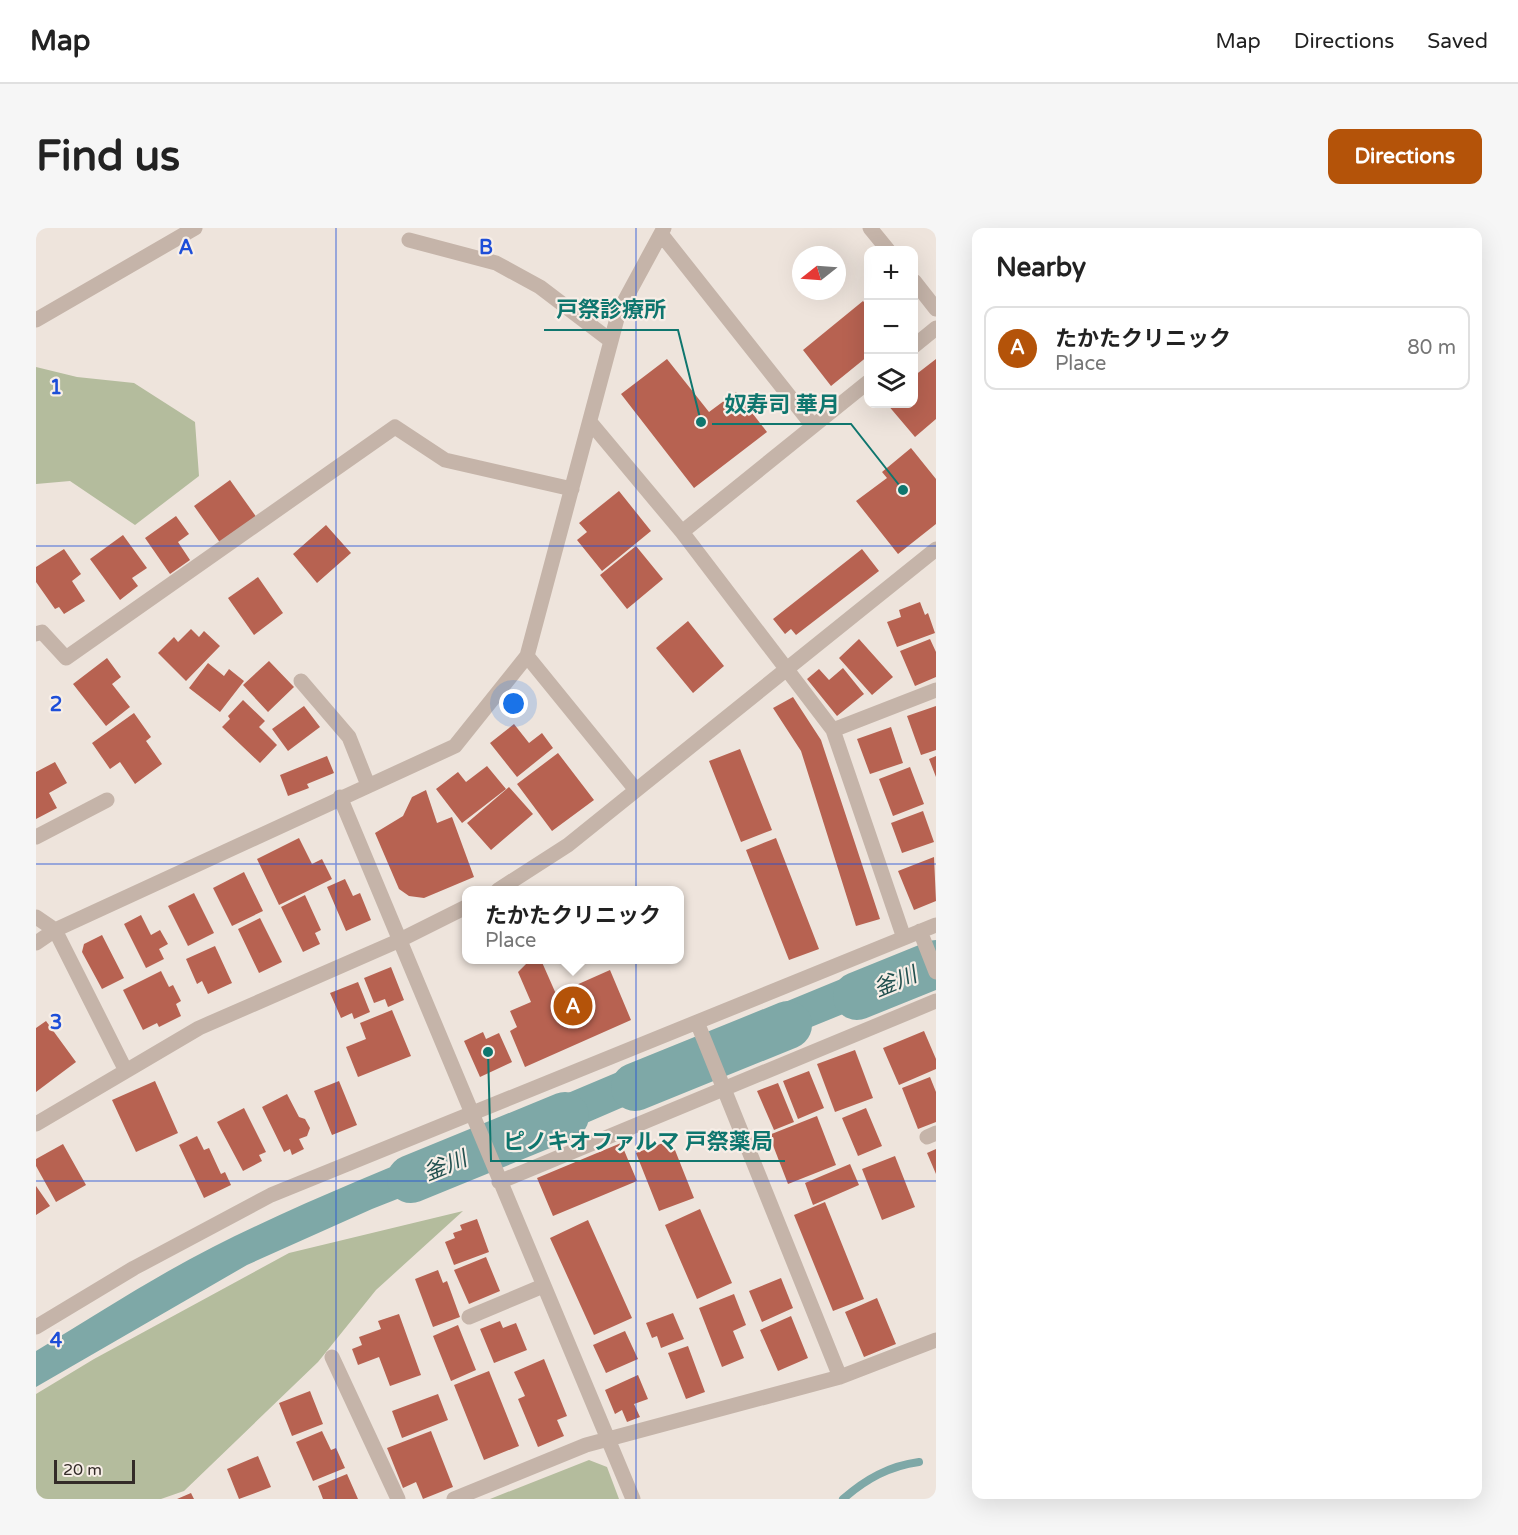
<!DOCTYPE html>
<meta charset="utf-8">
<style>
body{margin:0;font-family:"Varela Round","Noto Sans JP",sans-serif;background:#f6f6f6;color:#222}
.controls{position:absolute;right:18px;top:18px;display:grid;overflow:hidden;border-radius:12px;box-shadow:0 6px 24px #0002}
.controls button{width:54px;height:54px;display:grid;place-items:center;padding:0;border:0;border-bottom:2px solid #e0e0e0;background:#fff;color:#222;font:30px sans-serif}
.compass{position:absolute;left:756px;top:18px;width:54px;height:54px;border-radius:50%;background:#fff;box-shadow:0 6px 24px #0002;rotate:253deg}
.scale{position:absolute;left:18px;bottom:15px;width:81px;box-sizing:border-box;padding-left:6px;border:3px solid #332b28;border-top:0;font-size:16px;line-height:21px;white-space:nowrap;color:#332b28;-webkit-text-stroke:4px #f7eee7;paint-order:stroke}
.you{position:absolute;left:478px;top:476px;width:21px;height:21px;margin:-15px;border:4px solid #fff;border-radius:50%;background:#1a73e8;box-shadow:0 0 0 9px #1a73e833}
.badge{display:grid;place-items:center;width:39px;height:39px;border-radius:50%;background:#b45309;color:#fff;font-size:20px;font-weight:700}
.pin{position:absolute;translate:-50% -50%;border:3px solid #fff;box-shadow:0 2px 6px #0006}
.popup{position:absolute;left:426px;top:658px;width:222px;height:78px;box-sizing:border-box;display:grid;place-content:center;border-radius:12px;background:#fff;filter:drop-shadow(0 2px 4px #0005);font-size:20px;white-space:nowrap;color:#767676}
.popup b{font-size:22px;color:#222}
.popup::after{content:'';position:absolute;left:50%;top:100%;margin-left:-12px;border:12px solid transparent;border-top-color:#fff}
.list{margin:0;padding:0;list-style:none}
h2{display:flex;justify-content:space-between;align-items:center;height:78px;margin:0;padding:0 24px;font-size:26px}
h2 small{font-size:20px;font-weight:400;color:#767676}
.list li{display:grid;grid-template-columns:39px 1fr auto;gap:18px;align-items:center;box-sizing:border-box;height:84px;margin:0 12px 12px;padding:0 12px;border:2px solid #e0e0e0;border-radius:12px}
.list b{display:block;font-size:22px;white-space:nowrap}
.list p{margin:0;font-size:20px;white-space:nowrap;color:#767676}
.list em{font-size:20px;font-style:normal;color:#767676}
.icon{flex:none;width:33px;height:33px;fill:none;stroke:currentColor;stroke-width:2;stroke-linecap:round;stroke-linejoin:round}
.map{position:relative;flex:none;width:900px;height:1271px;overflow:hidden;border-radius:12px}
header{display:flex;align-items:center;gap:36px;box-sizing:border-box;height:84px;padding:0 30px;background:#fff;border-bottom:2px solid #e0e0e0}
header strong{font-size:28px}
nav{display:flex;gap:33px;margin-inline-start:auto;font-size:21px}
.intro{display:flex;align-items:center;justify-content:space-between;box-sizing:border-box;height:144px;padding:0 36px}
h1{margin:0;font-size:42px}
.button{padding:15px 27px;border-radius:12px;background:#b45309;color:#fff;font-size:21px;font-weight:700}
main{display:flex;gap:36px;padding:0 36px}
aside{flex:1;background:#fff;border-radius:12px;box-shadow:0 6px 24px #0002}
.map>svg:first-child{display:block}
.green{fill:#b4bc9d}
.water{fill:#7ea8a7}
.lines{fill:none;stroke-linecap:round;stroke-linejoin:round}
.stream{stroke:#7ea8a7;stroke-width:8}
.river{stroke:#7ea8a7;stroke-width:48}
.building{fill:#b76251}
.minor{stroke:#c5b4a9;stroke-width:15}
.grid{fill:none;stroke:#1d4ed8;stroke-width:1.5;stroke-opacity:0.55}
.labels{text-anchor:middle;stroke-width:4.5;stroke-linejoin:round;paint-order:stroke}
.water-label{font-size:22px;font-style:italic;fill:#22504f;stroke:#f7eee7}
.grid-label{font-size:20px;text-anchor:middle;font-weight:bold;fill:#1d4ed8;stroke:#f7eee7;stroke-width:4.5;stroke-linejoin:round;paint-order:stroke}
.leader{fill:none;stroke:#0f766e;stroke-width:2}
.callout-dot{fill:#0f766e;stroke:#f7eee7;stroke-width:2}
.callout-label{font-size:22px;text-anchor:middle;font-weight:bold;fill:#0f766e;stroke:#f7eee7;stroke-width:4.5;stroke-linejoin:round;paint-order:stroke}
</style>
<header>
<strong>Map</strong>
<nav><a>Map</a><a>Directions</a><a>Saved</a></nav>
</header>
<div class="intro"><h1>Find us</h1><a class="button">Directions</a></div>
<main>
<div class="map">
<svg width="900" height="1271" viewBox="0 0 900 1271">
<rect width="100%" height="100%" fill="#eee4dc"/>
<path class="green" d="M0 139 41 149 98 155 159 194 163 248 99 297 34 253 0 256Z
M427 983 340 1062 282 1134 148 1263 125 1271H0V1166L58 1131 253 1025Z
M553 1232 571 1239 583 1271H454Z"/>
<path class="water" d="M873 723 886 754 694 832 681 802Z
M653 814 666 845 474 928 461 895Z
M427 909 440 940 336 981 211 1037 0 1159V1123C58 1088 116 1050 177 1019 258 978 343 944 427 909Z"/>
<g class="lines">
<path class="stream" d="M807 1271C830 1251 853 1238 883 1234"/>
<path class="river" d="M821 768 900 736
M599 859 752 797
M375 951 529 888"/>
</g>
<path class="building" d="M827 73 832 79V128L795 158 767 122Z
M631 131 673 184 700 164 731 204 658 260 585 166Z
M900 131V191L879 209 851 176H878V148Z
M875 220 900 251V296L862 326 820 273 851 250 846 244Z
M194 252 221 290 185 316 158 278Z
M583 263 615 303 566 343 541 312 551 304 543 295Z
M140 288 153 306 142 314 154 332 134 346 109 310Z
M290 297 315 325 281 355 257 326Z
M87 307 111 340 96 350 102 358 84 372 54 331Z
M600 318 627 351 591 381 564 347Z
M28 321 45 346 36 353 49 373 28 386 23 379 19 381 0 354V339Z
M826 321 843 343 760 407 755 401 749 406 737 391Z
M222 349 247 385 218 407 192 370Z
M884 374 889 387 892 385 899 405 861 419 851 394 865 389 863 382Z
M652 393 688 438 657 465 620 420Z
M155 401 163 409 168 403 184 418 150 453 122 425 138 409 142 414Z
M823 411 857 449 836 467 803 430Z
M894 411 900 424V449L879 458 864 423Z
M71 430 85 449 76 456 94 479 70 498 37 456Z
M233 433 258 459 232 484 207 457Z
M172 435 188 448 193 441 208 453 184 484 153 460Z
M807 440 828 466 801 488 771 451 783 441 793 452Z
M757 469 785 512 844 691 820 698 765 523 737 480Z
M207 472 229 493 223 499 241 517 224 535 186 499 194 491 192 488Z
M268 478 284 499 252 523 236 501Z
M900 478V522L885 527 871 488Z
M98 485 115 509 110 513 126 536 99 556 84 534 74 541 56 515Z
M478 496 493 515 506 505 517 520 481 549 454 515Z
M855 499 867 535 834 546 821 511Z
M704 521 736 602 705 614 673 533Z
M522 525 558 572 516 603 481 556Z
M291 528 298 545 271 556 273 560 252 568 244 547Z
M900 528V549L893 531Z
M19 534 31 555 13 565 21 580 0 591V544Z
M451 538 470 561 426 595 400 561 422 544 430 554Z
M874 539 888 576 857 588 843 551Z
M473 559 497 586 455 622 431 595Z
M390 562 401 595 416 589 438 649 388 670 373 668 363 661 339 605 367 588 376 569Z
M887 583 898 614 866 625 855 595Z
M263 610 276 636 286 631 296 651 243 677 221 631Z
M740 610 783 721 753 732 710 622Z
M898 629 900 673 878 682 862 643Z
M208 644 227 683 196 698 177 660Z
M309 651 317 668 324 665 335 692 310 703 291 659Z
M158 665 178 705 152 718 132 678Z
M269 667 285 702 279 705 284 716 267 724 245 679Z
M105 687 115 707 124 702 132 716 123 721 128 731 110 740 88 696Z
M224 690 246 734 223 745 202 701Z
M66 707 88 750 66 761 46 724 48 716Z
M179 718 196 755 172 766 166 753 161 756 150 731Z
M494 732H505L520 766 574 742 595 792 489 839 474 803 481 799 474 783 495 774 482 744Z
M355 739 368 772 352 779 349 771 338 775 328 750Z
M125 743 133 759 137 757 145 773 140 776 145 788 123 799 121 795 107 802 87 762Z
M322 754 334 784 318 791 316 785 305 790 294 765Z
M356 782 375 828 322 849 310 819 330 811 324 795Z
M10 793 40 834 0 864V800Z
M888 803 900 831V841L863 857 847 820Z
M447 804 450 811 463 805 476 834 444 849 428 813Z
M819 822 837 870 799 884 781 836Z
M773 843 788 880 762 891 747 853Z
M894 849 900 864V894L882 901 866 860Z
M119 853 142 905 100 924 76 872Z
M303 853 321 897 296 907 278 863Z
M742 855 758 894 738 902 721 863Z
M251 866 263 889 269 891 274 900 271 908 263 911 268 921 256 927 254 921 248 924 226 879Z
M208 880 230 924 223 927 226 933 207 943 181 894Z
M830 880 846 918 822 928 806 890Z
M781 888 800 937 752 956 733 907Z
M161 908 168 922 173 920 185 946 189 944 195 957 168 970 143 917Z
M635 912 658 970 623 983 600 925Z
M585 915 601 953 517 988 501 950Z
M27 916 50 957 20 974 0 938V931Z
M900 921V946L891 925Z
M859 928 879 979 846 992 826 941Z
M814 936 823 957 777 977 769 955Z
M0 958 14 978 0 987Z
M789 974 828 1071 797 1083 758 987Z
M664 981 696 1055 661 1071 629 997Z
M441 991 453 1024 418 1037 409 1014 419 1010 417 1005 426 1002 424 997Z
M552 992 596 1090 558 1107 514 1010Z
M450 1029 464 1063 433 1076 418 1042Z
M402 1042 407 1055 411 1053 424 1089 397 1099 379 1051Z
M745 1050 757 1080 726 1094 713 1063Z
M698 1066 710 1097 697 1103 708 1130 686 1139 663 1080Z
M841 1070 860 1116 828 1129 809 1084Z
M637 1085 648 1111 625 1120 621 1108 616 1110 610 1095Z
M363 1086 385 1147 354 1158 343 1129 322 1137 316 1121 326 1117 323 1109 345 1101 342 1093Z
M755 1088 772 1130 742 1143 724 1102Z
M464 1093 467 1100 480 1095 491 1122 458 1135 444 1101Z
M422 1097 440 1142 415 1153 397 1108Z
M589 1103 602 1131 570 1145 557 1117Z
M652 1118 669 1164 650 1171 632 1125Z
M508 1131 531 1188 521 1192 528 1208 502 1219 482 1171 489 1168 478 1144Z
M453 1143 483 1218 448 1232 418 1157Z
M602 1147 612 1171 598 1176 604 1189 591 1194 586 1182 579 1186 569 1162Z
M274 1163 287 1196 256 1208 243 1175Z
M402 1166 412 1192 366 1210 356 1183Z
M286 1203 295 1222 300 1220 309 1240 277 1253 260 1214Z
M395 1203 417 1259 387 1271 380 1254 367 1260 351 1220Z
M222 1228 235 1259 203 1271 191 1241Z
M311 1246 322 1271H287L282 1258Z
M155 1265 158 1271H141Z"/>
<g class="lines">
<path class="minor" d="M834 0 852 22
M625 6 777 198
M373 12 460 35 504 59 575 113
M878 53 900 81
M0 92 159 0
M878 118 900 100
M554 194 646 304 797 502
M646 304 832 154
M0 406 6 404 30 430 359 199 409 232 536 261
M491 428 600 562
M265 453 313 509 332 557
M304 569 597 1271
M0 609 71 572
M462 662 532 617 900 321
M0 689 19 702 419 518 491 428 583 83 628 0
M884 703 900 744
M868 710 797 502 900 462
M0 715 19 702 90 843
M661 794 804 1149
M0 896 163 800 362 713 430 679
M891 909 900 905
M463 954 900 773
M433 1089 507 1058
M0 1099 98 1040 235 967 900 697
M296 1129 362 1271
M418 1271 550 1217 804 1149 900 1112"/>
</g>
<path class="grid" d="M300 0V1271M600 0V1271M0 318H900M0 636H900M0 953H900"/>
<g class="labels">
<g class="water-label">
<text transform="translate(859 753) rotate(-22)" y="8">釜川</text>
<text transform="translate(409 937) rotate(-22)" y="8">釜川</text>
</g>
</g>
<g class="grid-label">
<text x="150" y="26">A</text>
<text x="450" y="26">B</text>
<text x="20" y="166">1</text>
<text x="20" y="483">2</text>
<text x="20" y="801">3</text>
<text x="20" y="1119">4</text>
</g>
<path class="leader" d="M665 194L642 102H508M867 262L815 196H676M452 824L455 933H749"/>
<g class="callout-dot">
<circle cx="665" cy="194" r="6"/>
<circle cx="867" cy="262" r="6"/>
<circle cx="452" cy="824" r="6"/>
</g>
<g class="callout-label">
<text x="575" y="89">戸祭診療所</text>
<text x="746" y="184">奴寿司 華月</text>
<text x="602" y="921">ピノキオファルマ 戸祭薬局</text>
</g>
</svg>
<div class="controls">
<button>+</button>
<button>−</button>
<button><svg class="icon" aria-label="layers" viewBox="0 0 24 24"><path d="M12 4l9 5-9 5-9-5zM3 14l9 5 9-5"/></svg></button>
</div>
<svg class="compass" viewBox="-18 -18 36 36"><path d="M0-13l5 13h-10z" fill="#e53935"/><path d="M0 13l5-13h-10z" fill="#767676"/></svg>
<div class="scale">20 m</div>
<div class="you"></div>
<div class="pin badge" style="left:537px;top:778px">A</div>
<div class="popup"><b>たかたクリニック</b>Place</div>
</div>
<aside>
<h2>Nearby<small></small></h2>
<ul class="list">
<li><span class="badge">A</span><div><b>たかたクリニック</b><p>Place</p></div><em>80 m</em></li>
</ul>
</aside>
</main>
